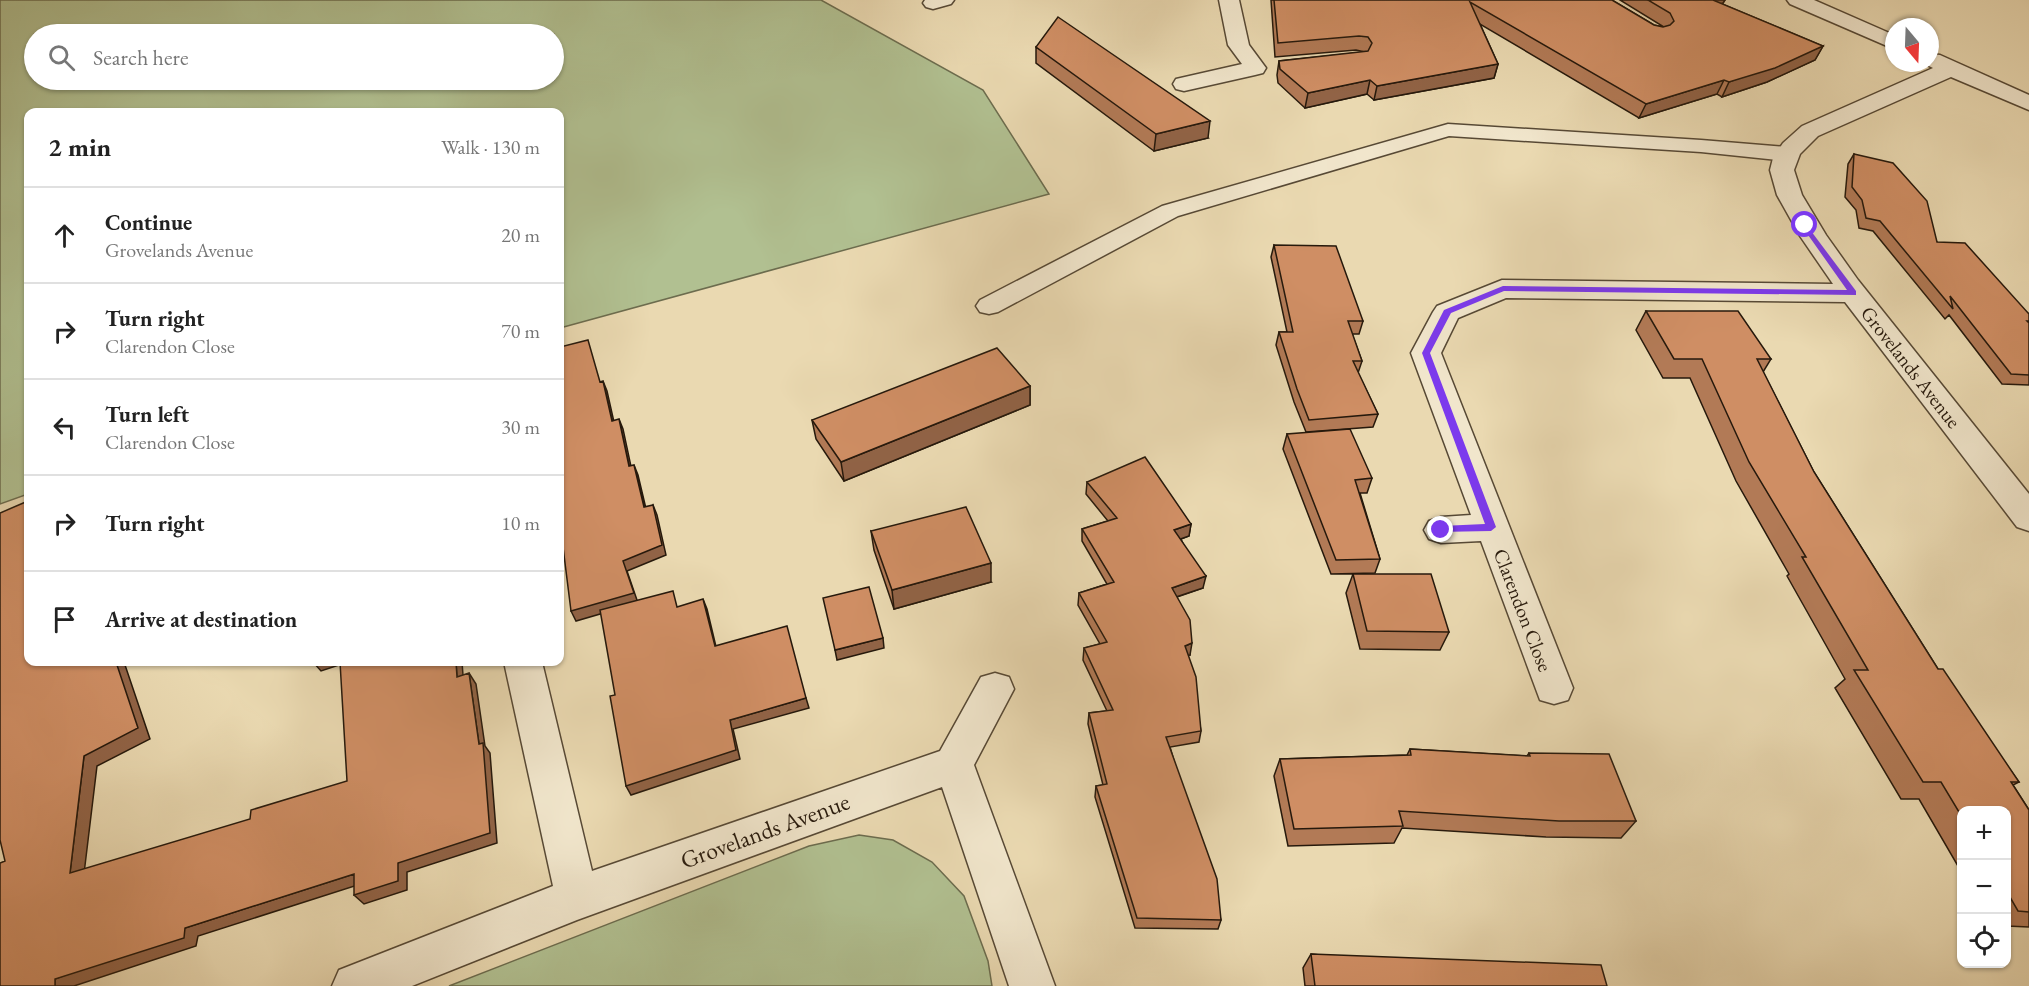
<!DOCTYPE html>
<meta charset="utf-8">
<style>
body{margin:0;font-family:"EB Garamond",serif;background:#f2f2f2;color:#222}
.controls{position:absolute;right:18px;bottom:18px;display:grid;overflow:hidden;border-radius:12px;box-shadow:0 2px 4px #0004}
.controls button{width:54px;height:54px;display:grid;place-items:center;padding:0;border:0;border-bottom:2px solid #e0e0e0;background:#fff;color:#222;font:30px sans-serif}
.compass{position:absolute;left:1885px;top:18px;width:54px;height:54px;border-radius:50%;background:#fff;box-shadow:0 2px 4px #0004;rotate:161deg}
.stop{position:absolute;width:18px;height:18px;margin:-14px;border:4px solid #7c3aed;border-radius:50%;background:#fff}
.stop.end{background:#7c3aed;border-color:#fff;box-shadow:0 2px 6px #0008}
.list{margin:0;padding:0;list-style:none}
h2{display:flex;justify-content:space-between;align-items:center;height:78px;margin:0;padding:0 24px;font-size:26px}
h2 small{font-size:20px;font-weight:400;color:#767676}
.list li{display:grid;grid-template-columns:39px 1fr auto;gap:18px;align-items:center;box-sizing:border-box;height:96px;padding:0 24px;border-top:2px solid #e0e0e0}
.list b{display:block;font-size:22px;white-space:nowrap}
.list p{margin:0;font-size:20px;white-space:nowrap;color:#767676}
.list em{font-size:20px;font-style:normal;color:#767676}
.icon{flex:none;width:33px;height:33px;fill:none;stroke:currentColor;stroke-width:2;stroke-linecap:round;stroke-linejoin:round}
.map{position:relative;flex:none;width:2029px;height:986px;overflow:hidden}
.search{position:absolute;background:#fff;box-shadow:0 2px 4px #0004;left:24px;top:24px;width:540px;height:66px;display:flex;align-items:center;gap:15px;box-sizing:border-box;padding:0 21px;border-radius:33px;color:#767676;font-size:22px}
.panel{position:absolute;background:#fff;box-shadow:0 2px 4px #0004;left:24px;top:108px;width:540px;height:558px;border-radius:12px}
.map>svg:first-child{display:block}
.green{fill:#b1c091;stroke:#6c6c4e;stroke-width:1.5;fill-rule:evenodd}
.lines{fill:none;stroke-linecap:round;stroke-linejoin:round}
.lane-casing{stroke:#574935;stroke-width:3}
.street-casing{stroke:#574935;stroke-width:3}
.lane{fill:#f1e6cc;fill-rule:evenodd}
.street{fill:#f1e6cc;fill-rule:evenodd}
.wall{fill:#b27a56;stroke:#26190c;stroke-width:1.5}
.shaded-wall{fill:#916346;stroke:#26190c;stroke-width:1.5}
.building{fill:#cf8e64;stroke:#26190c;stroke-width:1.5}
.route{fill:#7c3aed}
.labels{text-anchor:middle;stroke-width:6;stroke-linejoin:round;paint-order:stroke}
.street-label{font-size:20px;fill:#26190c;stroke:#f1e6cc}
.near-street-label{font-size:24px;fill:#26190c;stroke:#f1e6cc}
</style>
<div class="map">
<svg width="2029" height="986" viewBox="0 0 2029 986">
<rect width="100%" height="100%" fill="#ead9b1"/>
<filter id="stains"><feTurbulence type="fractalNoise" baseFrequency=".00333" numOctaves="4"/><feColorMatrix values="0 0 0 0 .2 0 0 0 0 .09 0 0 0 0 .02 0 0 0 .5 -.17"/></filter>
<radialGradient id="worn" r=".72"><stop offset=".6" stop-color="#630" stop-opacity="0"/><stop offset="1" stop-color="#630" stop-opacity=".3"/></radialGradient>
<path class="green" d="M0 0H821L983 90 1049 194 560 328V112H28V494L0 504ZM34 34H554V80H34Z
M859 835 893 840 932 862 964 896 988 961 992 986H449L809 846Z"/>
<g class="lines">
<defs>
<path id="lane" d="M1448 124 1701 140 1787 147 1795 149 1798 154 1795 159 1787 161 1701 152 1449 136 1178 216 998 312 989 314 980 312 976 306 980 300 1162 206Z"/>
<path id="street" d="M925 0H954L951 4 933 9 926 7 923 3Z
M1219 0H1239L1249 45 1266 68 1263 73 1255 75 1184 91 1176 89 1173 84 1176 79 1242 64 1228 45Z
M1787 0H1814L1894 35V49L1790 4Z
M1930 54 1940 55 2029 95V110L1951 77 1818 136 1800 154 1794 170 1802 195 1826 235 1858 280 2029 494V531L2017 527 1845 302 1506 298 1458 318 1441 353 1573 688 1568 700 1554 704 1540 700 1481 541 1441 543 1429 539 1424 530 1429 521 1441 517 1471 515 1411 353 1433 312 1437 306 1502 280 1833 284 1800 236 1777 195 1770 170 1773 158 1783 143 1802 126 1933 68 1923 63H1930Z
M504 662H542L592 871 940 751 981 677 995 673 1009 677 1014 689 974 765 1055 986H1009L942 787 577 920 412 986H332L339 970 553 886Z"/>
</defs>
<use href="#lane" class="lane-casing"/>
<use href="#street" class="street-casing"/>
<use href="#lane" class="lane"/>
<use href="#street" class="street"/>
</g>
<path class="wall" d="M1271 0H1612L1654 25 1663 27H1664L1620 0H1725L1723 3 1722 4 1823 46 1815 60 1767 82 1722 97 1717 94 1639 118 1480 24 1498 64 1494 78 1374 100 1367 94 1305 108 1278 83 1277 75 1279 61 1365 52 1356 50 1275 57Z
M1036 47 1208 138 1154 151 1036 63Z
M1854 154 1937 242 2029 314V385L2002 384 1949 315 1945 319 1873 231 1859 228 1856 210 1845 197 1848 164Z
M1274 245 1363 321 1359 334H1352L1362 361 1358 373 1378 414 1373 427 1306 432 1294 402 1276 345 1279 332H1287L1271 257Z
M1646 311 1771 359 1763 372 1814 472 1938 669 2019 782 2013 785 2029 810V927L2007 926V810H1962V873L1919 799H1901L1835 688 1845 679 1787 576 1789 574 1736 481 1690 378H1663L1636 330Z
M1030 386V405L844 481 816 439 812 420Z
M1287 434 1372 478 1367 493H1360L1380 559 1375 573 1331 574 1283 449Z
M1087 482 1191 524 1189 536 1181 539 1203 588 1177 597 1190 655H1188L1201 731 1199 742 1170 747 1221 920 1218 929 1135 928 1095 797 1096 786 1103 785 1088 724 1089 713 1107 711 1083 660 1084 648 1100 644 1078 605 1079 593 1107 584 1082 541V529L1108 521 1086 494Z
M871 531 991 582 894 609 874 550Z
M1353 574 1449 632 1440 650 1360 649 1346 593Z
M1410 749 1527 756 1529 753 1636 821 1621 838 1546 837 1402 828 1394 843 1288 846 1274 776 1280 759 1407 755Z
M1311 954 1607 986H1305L1303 968Z"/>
<path class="shaded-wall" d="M1705 0H1725L1723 3 1700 11Z
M1823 46 1815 60 1767 82 1722 97 1729 82Z
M1498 64 1494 78 1374 100 1377 86Z
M1370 80 1367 94 1305 108 1308 93Z
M1724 80 1717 94 1639 118 1646 104Z
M1210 121 1208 138 1154 151 1156 134Z
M603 381 607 391 616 431 612 421Z
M1030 386V405L844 481 841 462Z
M619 419 623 429 633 476 629 466Z
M634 465 638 475 648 517 644 507Z
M653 505 657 515 666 555 627 571 638 603 576 621 571 611 623 561Z
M1191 524 1189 536 1172 542 1174 530Z
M991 563V582L894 609 892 590Z
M1206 576 1203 588 1170 599 1172 588Z
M703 599 707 609 718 655 715 646Z
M883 638 884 648 837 660 835 650Z
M1192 643 1190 655 1183 657 1185 646Z
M116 662H124L150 739 97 766 83 882 70 873 84 756Z
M313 662H348L321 671Z
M456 662H462L464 688 457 677Z
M469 673 476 684 485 746 490 753 497 843 407 872V890L364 904 354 895 398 863 479 744Z
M806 698 809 708 733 729 740 759 631 795 626 786 730 720Z
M354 874 364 883 198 936 196 946 74 986H55V979L185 928Z"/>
<path class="building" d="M1274 0H1612L1654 25 1663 27 1670 25 1674 21 1670 13 1648 0H1713L1823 46 1775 68 1729 82 1724 80 1646 104 1470 2 1498 64 1377 86 1370 80 1308 93 1280 69 1279 61 1368 51 1372 43 1368 37 1359 36 1278 43Z
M1058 17 1210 121 1156 134 1036 47Z
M1854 154 1893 163 1927 201 1937 242 1965 243 2029 314V321H2027L2029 323V375L2011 374 1950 296 1953 309 1880 221 1866 218 1862 200 1852 187Z
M1274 245 1336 246 1363 321H1348L1362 361H1353L1378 414 1309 420 1297 389 1279 332H1293Z
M1646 311H1738L1771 359H1757L1814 472 1938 669H1943L2019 782H2011L2029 810V912L2018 911 2007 892V810H1962V817L1941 782H1923L1854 670H1868L1802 557H1806L1749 462 1702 359H1674Z
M588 340 600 382 603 381 612 421 619 419 629 466 634 465 644 507 653 505 662 545 623 561 634 593 571 611 560 523V347Z
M997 348 1030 386 841 462 812 420Z
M1350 429 1372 478 1355 480 1380 559 1336 560 1287 434Z
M1145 457 1191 524 1174 530 1206 576 1172 588 1190 620 1192 643 1185 646 1196 677 1201 731 1166 737 1217 879 1221 920 1137 918 1096 786 1107 784 1089 713 1113 710 1084 648 1107 642 1079 593 1114 582 1082 529 1117 518 1087 482Z
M28 501V662H116L138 728 84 756 70 873 250 819 251 810 347 781 340 662H456L457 677 469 673 479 744 483 743 490 833 398 863V881L354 895V874L185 928 184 938 55 979V986H0V863L5 861 0 840V513Z
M966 507 991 563 892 590 871 531Z
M1353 574H1431L1449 632 1367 631Z
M869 587 883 638 835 650 823 598Z
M673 591 677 607 703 599 715 646 787 626 806 698 730 720 736 750 626 786 610 696 615 695 600 610Z
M1410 749 1530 756 1529 753 1609 754 1636 821H1559L1399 811 1403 826 1294 829 1280 759 1411 755Z
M1311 954 1601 965 1607 986H1315Z"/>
<path class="route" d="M1805 223 1856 291V295L1504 291 1451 313 1430 353 1496 527 1491 531 1438 532 1436 530 1441 526 1485 524 1422 353 1444 310 1503 286 1847 290 1801 225Z"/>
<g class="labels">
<g class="street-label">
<text transform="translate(1911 367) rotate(52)" y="7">Grovelands Avenue</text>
<text transform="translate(1523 610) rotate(69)" y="7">Clarendon Close</text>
</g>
<g class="near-street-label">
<text transform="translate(765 831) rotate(-20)" y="8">Grovelands Avenue</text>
</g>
</g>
<rect width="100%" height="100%" filter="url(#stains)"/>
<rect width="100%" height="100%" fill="url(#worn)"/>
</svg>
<div class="controls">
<button>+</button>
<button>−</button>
<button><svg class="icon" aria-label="locate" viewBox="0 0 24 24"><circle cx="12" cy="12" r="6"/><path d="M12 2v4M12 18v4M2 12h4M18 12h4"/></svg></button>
</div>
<svg class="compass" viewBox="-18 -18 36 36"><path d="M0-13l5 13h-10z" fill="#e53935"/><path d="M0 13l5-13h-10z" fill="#767676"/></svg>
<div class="stop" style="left:1805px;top:225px"></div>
<div class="stop end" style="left:1441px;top:530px"></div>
<div class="search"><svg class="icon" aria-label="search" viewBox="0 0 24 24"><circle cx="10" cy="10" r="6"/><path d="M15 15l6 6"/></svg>Search here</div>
<section class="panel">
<h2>2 min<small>Walk · 130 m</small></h2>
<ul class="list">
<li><svg class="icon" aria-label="ahead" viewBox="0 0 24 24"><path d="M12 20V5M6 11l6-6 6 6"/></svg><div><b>Continue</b><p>Grovelands Avenue</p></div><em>20 m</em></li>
<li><svg class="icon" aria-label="right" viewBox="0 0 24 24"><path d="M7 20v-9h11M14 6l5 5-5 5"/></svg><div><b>Turn right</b><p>Clarendon Close</p></div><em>70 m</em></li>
<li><svg class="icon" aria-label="left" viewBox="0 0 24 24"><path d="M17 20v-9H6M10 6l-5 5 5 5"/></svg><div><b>Turn left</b><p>Clarendon Close</p></div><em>30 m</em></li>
<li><svg class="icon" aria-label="right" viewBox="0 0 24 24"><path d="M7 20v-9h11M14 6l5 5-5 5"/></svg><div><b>Turn right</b></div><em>10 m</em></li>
<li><svg class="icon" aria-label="arrive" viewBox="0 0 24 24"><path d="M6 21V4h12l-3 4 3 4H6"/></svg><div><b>Arrive at destination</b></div></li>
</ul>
</section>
</div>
